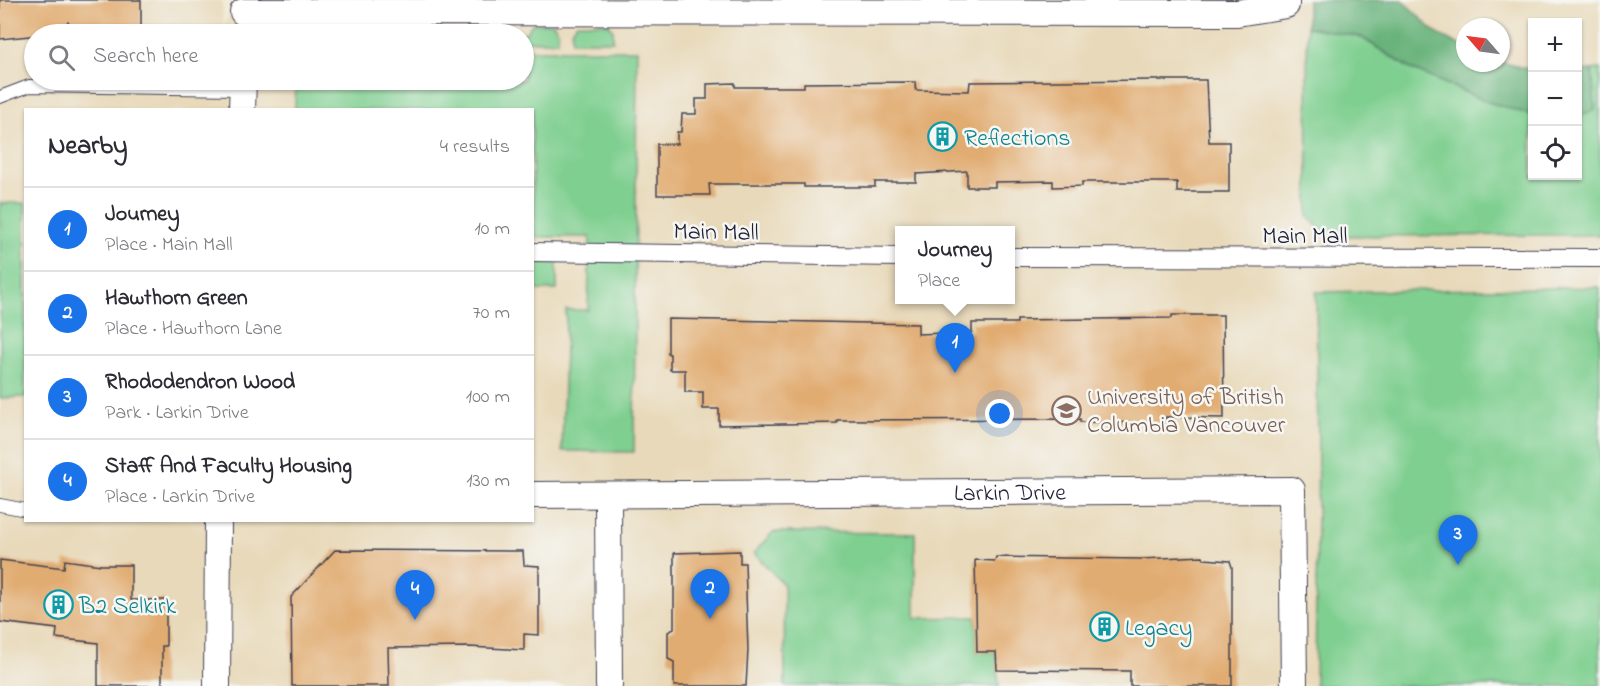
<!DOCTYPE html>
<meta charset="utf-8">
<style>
body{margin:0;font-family:"Indie Flower",sans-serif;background:#f2f2f3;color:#2b2b33}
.controls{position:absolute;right:18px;top:18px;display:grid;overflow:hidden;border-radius:0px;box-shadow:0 2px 4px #0004}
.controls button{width:54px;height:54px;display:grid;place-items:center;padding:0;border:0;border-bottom:2px solid #e1e1e2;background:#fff;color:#2b2b33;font:30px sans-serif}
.compass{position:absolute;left:1456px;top:18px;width:54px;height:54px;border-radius:50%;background:#fff;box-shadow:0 2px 4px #0004;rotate:298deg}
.you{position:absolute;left:1000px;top:414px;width:21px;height:21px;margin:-15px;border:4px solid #fff;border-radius:50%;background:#1a73e8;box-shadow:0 0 0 9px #1a73e833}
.badge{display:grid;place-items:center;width:39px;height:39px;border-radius:50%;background:#1a73e8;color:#fff;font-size:20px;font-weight:700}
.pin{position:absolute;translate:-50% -50px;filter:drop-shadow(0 2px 3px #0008)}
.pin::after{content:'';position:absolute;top:32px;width:21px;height:18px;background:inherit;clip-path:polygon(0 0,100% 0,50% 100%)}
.popup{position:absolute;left:895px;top:226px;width:120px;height:78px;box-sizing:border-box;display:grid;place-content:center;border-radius:0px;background:#fff;filter:drop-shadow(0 2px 4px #0005);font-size:20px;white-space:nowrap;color:#7c7c81}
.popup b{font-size:22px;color:#2b2b33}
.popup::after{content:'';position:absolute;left:50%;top:100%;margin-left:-12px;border:12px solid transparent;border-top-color:#fff}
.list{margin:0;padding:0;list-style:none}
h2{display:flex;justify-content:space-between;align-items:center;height:78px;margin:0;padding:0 24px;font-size:26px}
h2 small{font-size:20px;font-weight:400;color:#7c7c81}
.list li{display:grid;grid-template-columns:39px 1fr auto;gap:18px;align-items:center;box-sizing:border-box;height:84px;padding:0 24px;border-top:2px solid #e1e1e2}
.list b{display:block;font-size:22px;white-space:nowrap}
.list p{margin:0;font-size:20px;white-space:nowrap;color:#7c7c81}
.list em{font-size:20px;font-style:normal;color:#7c7c81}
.icon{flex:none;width:33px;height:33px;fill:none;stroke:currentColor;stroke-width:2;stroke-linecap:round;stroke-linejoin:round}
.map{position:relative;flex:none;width:1600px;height:686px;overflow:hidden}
.search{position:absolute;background:#fff;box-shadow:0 2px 4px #0004;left:24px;top:24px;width:510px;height:66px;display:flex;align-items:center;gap:15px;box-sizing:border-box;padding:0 21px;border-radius:33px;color:#7c7c81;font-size:22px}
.panel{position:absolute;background:#fff;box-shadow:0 2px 4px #0004;left:24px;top:108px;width:510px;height:414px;border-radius:0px}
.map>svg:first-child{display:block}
.built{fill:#e8d9ba;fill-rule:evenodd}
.green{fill:#7fcf90;stroke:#507866;stroke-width:1.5}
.forest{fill:#67b27a;stroke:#446a5a;stroke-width:1.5}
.building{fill:#e1ac71}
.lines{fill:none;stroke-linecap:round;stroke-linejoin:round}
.service-casing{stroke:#414052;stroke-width:14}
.pedestrian-casing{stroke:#414052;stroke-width:20}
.minor-casing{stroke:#414052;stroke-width:28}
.service{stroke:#fff;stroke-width:12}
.pedestrian{stroke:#fff;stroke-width:18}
.minor{stroke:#fff;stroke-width:26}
.labels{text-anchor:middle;stroke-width:5;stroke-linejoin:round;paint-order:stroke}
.culture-label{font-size:24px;fill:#0d838f;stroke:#f6f6f2;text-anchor:start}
.street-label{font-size:24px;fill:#22223b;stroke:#f6f6f2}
.education-label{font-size:24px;fill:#785e54;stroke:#f6f6f2;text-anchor:start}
</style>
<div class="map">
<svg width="1600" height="686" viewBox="0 0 1600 686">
<rect width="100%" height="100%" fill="#f6f6f2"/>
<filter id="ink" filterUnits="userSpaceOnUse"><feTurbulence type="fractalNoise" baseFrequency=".0167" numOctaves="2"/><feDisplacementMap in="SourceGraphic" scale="12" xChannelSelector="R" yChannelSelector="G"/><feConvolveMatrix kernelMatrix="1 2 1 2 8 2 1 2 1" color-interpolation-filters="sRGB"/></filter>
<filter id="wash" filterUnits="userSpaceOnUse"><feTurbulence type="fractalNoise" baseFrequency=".008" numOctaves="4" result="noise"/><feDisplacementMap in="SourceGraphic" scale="24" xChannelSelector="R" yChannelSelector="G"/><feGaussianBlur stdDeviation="1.35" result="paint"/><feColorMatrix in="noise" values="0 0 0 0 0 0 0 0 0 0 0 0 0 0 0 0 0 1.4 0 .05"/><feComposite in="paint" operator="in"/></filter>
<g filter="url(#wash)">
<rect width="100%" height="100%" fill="#f0e9d3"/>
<path class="built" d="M0 0H222L223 26 238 0H1600V686H0ZM1532 22H1578V176H1532ZM1465 27H1501V63H1465ZM34 34H524V80H34ZM26 110H532V520H26ZM900 230H1010V300H900Z"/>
<path class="green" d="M553 23 558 31V41H524V34H296V27L311 24 319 28 320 33H412L416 24 431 25 434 33H526L532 24Z
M577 23H608L613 30V41H572V30Z
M1307 27 1361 37 1409 68 1488 102 1532 115V176H1578V116L1595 109 1592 70 1600 69V235L1326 236 1308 216Z
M524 50H637L634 452 562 451 566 310H588L590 237H533L532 110H295L296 80H524Z
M0 203H25V397L0 398Z
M533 262H557V290H533Z
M1600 287V686H1315L1318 445 1316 292Z
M773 532 915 533V618L976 617 977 652H996L999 686H785L784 585 754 553Z"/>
<path class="forest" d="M1307 0H1402L1436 33 1465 48V63L1501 62 1532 70V115L1488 102 1409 68 1361 37 1307 27Z
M1592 70 1595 110 1578 116V71Z"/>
<g id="blocks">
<path class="building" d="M0 0H141V31H75L68 22 50 34 0 39Z
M1153 80H1206L1209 142H1229V192H1177V182H1082V186L1053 187V181L995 182V187H967V171L916 174V182H875V187H804V184H709L710 195H657V144H677V132H681L682 114H696V99H707V84L735 83V87H804V83L915 82 916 90 969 91 970 82Z
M1172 315H1223L1224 418 1166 417V423L1080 422V419L837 420V423L719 425V409H703V392H685V370H670V354H668V319L918 324V334L972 332V323H1017V320L1172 318Z
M335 550 523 551 524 565 539 566V635L524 634V650L469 647 388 648 389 686H292L291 597Z
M740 551V563H745L748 650 746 686H674V662L668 659V632L674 629V553Z
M1203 556 1204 559 1230 561 1232 567V686H1130V671L997 670 996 652H977L975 560 995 561 996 557 1141 559Z
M0 560 64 568 65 560 101 565H131V600H166V646H162V686H98V643L56 638 57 629 0 622Z"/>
</g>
</g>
<g filter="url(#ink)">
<use href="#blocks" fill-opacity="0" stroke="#414052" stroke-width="1.5"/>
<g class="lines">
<defs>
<path id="service" d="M0 97 29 86 243 89
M0 505 26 510"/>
<path id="pedestrian" d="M532 252 900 257
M1010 257 1600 258"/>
<g id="minor">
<path d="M243 12 1237 13 1286 5V0"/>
<path d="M242 110 243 80"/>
<path id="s1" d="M532 495 1292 490 1294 686"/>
<path d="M608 495 609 686"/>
<path d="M217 686 218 520"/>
</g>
</defs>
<use href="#service" class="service-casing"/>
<use href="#pedestrian" class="pedestrian-casing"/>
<use href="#minor" class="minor-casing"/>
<use href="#service" class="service"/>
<use href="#pedestrian" class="pedestrian"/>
<use href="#minor" class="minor"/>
</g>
</g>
<defs>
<symbol id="building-ring" viewBox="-11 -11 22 22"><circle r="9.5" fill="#f6f6f2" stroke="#0f9aa8" stroke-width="1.5"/><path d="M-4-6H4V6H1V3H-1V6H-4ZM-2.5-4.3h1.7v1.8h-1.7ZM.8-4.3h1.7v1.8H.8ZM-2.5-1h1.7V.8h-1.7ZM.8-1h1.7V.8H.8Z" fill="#0f9aa8"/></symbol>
<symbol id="university-ring" viewBox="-11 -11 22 22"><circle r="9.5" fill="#f6f6f2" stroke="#8d6e63" stroke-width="1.5"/><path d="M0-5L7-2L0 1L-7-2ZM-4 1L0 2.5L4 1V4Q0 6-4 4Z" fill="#8d6e63"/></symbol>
</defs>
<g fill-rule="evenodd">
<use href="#building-ring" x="926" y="120" width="33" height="33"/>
<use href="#university-ring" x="1050" y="394" width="33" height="33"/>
<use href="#building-ring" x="42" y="588" width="33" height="33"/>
<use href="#building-ring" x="1088" y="610" width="33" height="33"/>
</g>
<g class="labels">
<g class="culture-label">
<text x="964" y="145">Reflections</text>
<text x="79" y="613">B2 Selkirk</text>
<text x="1125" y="635">Legacy</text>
</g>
<g class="street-label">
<text transform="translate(716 231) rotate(1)" y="8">Main Mall</text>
<text x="1305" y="243">Main Mall</text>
<text dy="8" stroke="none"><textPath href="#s1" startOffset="478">Larkin Drive</textPath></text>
</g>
<g class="education-label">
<text x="1087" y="404">University of British<tspan x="1087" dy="28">Columbia Vancouver</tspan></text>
</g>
</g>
</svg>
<div class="controls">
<button>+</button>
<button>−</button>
<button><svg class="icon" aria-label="locate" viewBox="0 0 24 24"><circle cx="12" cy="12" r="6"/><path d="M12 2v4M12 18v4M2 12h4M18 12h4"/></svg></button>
</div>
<svg class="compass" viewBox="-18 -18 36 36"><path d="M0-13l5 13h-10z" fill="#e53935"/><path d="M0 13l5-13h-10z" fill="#7c7c81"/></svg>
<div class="you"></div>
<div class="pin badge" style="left:955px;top:373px">1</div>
<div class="popup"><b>Journey</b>Place</div>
<div class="pin badge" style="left:710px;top:619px">2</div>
<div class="pin badge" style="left:1458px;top:565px">3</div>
<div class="pin badge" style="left:415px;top:620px">4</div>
<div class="search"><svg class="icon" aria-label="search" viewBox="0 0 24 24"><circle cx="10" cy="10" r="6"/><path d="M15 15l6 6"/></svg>Search here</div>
<section class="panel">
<h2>Nearby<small>4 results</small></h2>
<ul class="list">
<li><span class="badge">1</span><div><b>Journey</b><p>Place · Main Mall</p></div><em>10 m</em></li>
<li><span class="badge">2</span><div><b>Hawthorn Green</b><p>Place · Hawthorn Lane</p></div><em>70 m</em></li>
<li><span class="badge">3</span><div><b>Rhododendron Wood</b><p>Park · Larkin Drive</p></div><em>100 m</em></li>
<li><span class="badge">4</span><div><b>Staff And Faculty Housing</b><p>Place · Larkin Drive</p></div><em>130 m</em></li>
</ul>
</section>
</div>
